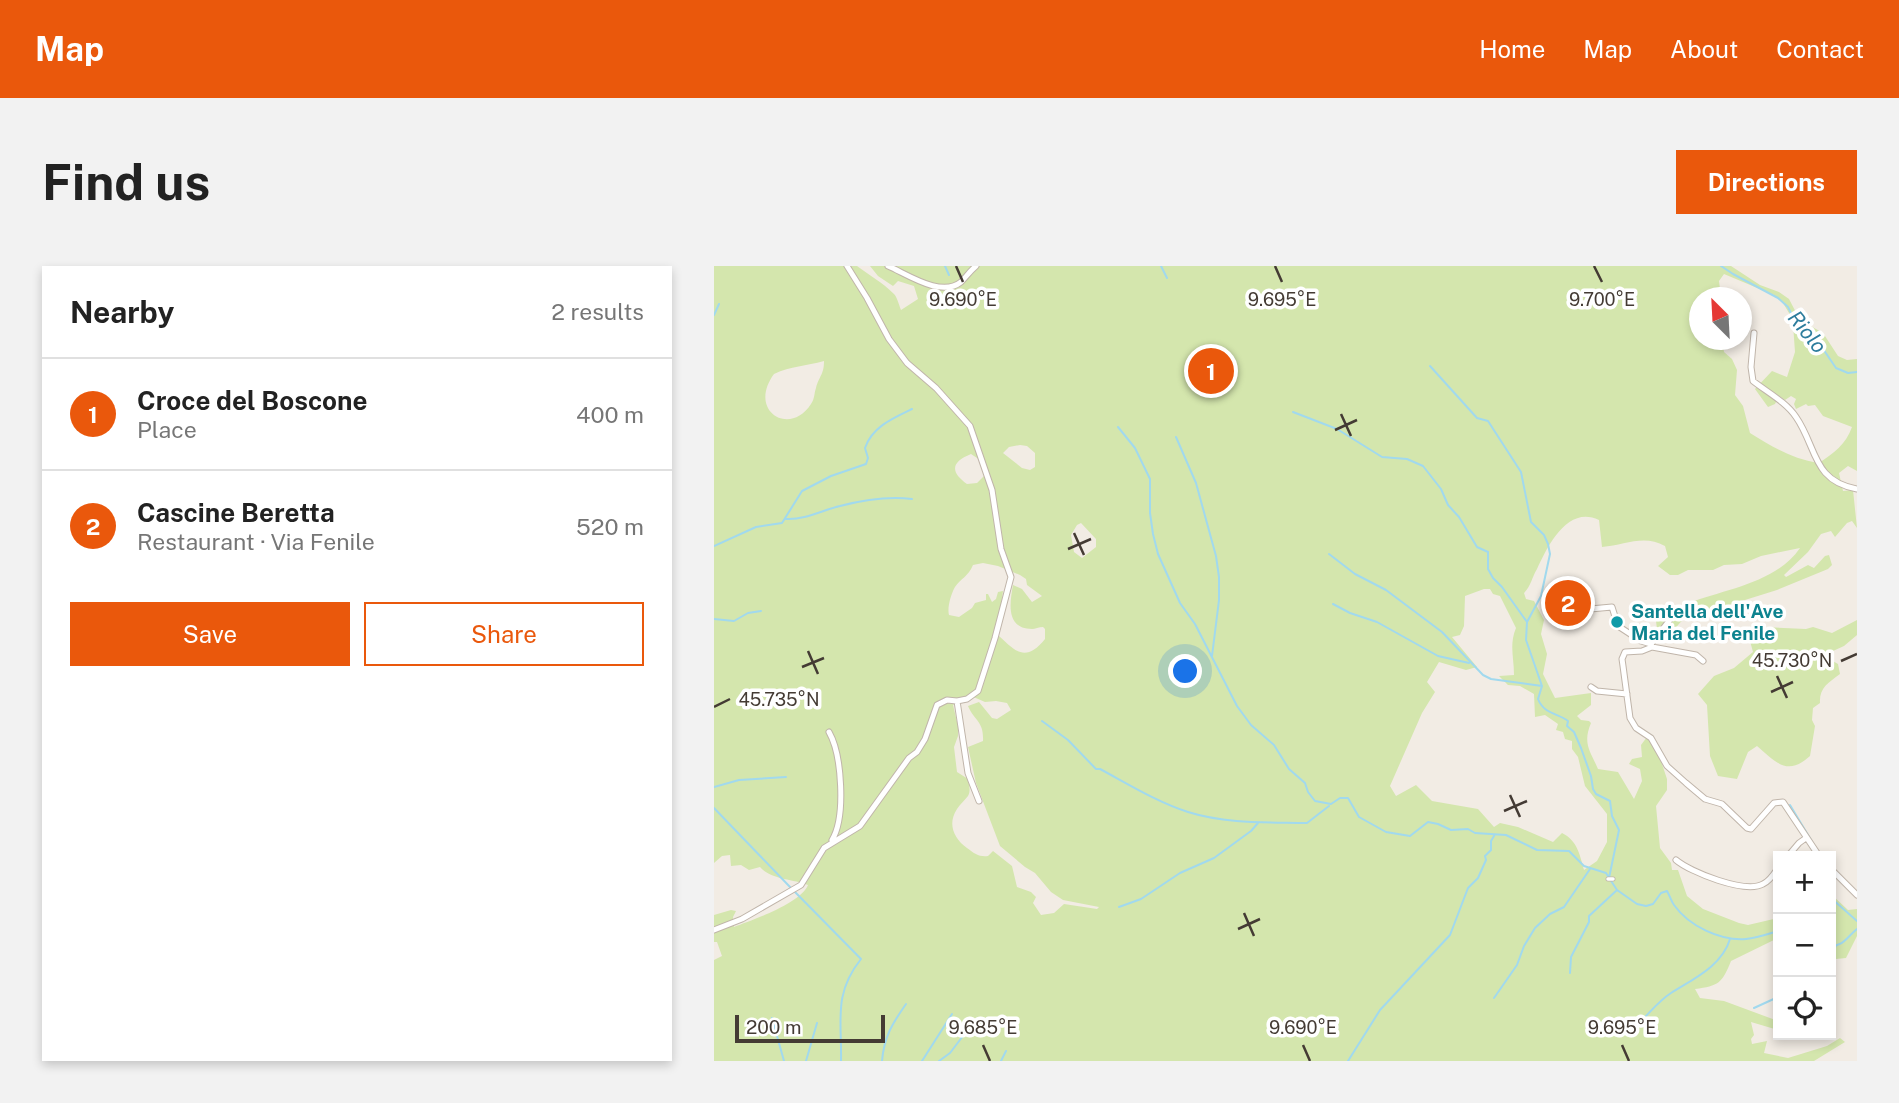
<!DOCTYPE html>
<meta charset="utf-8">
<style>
body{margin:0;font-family:"Public Sans",sans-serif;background:#f2f2f2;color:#222}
.controls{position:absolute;right:21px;bottom:21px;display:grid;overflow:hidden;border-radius:0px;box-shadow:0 4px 10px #0003}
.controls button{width:63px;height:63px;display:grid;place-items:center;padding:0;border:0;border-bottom:2px solid #e0e0e0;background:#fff;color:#222;font:35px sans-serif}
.compass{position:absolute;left:975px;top:21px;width:63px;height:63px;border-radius:50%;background:#fff;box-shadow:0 4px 10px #0003;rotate:336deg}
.scale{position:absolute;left:21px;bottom:18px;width:150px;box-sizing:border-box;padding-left:7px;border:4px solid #443b34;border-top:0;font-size:19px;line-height:24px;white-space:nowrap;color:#443b34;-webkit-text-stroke:5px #fff;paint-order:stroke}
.you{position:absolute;left:472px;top:406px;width:24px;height:24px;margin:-18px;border:5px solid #fff;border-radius:50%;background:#1a73e8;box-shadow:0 0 0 10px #1a73e833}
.badge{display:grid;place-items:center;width:46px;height:46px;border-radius:50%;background:#ea580c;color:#fff;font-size:23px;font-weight:700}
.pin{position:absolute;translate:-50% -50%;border:4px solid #fff;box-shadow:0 2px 7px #0006}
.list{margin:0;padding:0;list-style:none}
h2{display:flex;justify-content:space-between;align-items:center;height:91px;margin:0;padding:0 28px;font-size:30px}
h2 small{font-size:23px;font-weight:400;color:#767676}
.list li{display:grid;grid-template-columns:46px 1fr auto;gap:21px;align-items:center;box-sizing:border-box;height:112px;padding:0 28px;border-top:2px solid #e0e0e0}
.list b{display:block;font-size:26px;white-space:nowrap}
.list p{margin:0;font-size:23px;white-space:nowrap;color:#767676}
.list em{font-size:23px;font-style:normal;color:#767676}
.actions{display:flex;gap:14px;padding:21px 28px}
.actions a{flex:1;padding:16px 0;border:2px solid #ea580c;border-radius:0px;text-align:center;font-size:24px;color:#ea580c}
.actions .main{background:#ea580c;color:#fff}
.icon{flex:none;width:38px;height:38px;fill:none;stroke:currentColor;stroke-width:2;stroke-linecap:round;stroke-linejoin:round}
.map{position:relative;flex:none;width:1143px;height:795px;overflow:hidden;border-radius:0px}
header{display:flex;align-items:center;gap:42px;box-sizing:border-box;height:98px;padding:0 35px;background:#ea580c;color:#fff}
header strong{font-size:33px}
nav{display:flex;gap:38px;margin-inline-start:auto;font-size:24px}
.intro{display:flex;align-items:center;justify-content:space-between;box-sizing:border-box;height:168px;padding:0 42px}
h1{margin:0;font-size:49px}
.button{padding:18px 32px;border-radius:0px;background:#ea580c;color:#fff;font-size:24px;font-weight:700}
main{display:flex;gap:42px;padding:0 42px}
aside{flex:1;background:#fff;border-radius:0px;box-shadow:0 4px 10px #0003}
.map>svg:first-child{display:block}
.green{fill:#d4e6ad;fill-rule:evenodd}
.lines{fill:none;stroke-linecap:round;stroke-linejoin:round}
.stream{stroke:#a1d9ee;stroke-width:2}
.pedestrian-casing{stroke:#c0b5aa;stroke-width:5}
.minor-casing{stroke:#c0b5aa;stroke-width:7}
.pedestrian{stroke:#fff;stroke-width:3.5}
.minor{stroke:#fff;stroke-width:5}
.ticks{fill:none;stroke:#443b34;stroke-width:2.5}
.culture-dot{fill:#0f9aa8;stroke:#fff;stroke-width:2.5}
.labels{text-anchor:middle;stroke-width:7;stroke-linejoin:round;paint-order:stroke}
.culture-label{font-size:19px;font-weight:bold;fill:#0d838f;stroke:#fff;text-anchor:start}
.water-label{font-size:21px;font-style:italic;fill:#2d7d9d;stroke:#fff}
.ticks-label{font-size:18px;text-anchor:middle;fill:#443b34;stroke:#fff;stroke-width:7;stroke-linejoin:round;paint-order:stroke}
</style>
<header>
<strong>Map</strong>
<nav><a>Home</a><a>Map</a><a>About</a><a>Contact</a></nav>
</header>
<div class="intro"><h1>Find us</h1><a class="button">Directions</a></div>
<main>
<aside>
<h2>Nearby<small>2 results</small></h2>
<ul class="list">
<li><span class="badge">1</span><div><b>Croce del Boscone</b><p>Place</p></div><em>400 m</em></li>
<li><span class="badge">2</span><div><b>Cascine Beretta</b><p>Restaurant · Via Fenile</p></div><em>520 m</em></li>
</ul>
<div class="actions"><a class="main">Save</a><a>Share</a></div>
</aside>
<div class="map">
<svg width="1143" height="795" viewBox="0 0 1143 795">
<rect width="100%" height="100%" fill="#f2ece4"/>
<path class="green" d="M0 0H143C155 9 168 16 180 28 183 31 185 39 187 44L204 33 200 20 184 15 179 20 164 10 156 0H1017L1046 19 1065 26 1075 33 1086 54 1109 67 1124 90 1133 94 1143 93V205L1134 200 1125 207 1129 225 1139 224 1143 262 1138 255 1133 257 1121 271 1117 265 1107 268 1094 286 1070 309 1072 311 1094 299 1100 302 1111 290 1115 289 1118 299 1114 303 1063 324 983 349H973L956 368 943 375 935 370 943 363 942 355C951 345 962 342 975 337 1012 323 1062 317 1086 282L1047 290 1028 298 1010 299 999 304H974L964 309H956L944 300 954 291 951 280C930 268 911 279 888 281L885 254C854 239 834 279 823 303 818 311 817 320 810 327L812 333 820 335 830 354 827 368 833 388 829 408 841 432 877 427V439L863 450 867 454 875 455 877 457C868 478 877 486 884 503L904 506 920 533 928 515 926 503 915 498 918 493 928 491 927 479 933 471 944 486 953 513V524L942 540 946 582 957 597 958 604H964L973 630 989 643 1025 657 1034 659 1064 652V672L1017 695C1008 717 1005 720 981 723L986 732 1010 735 1064 755V764L1037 756 1040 769 1037 773 1038 778 1053 775 1050 787 1074 792 1113 780 1126 772 1131 776 1100 795H0V694L8 690 3 676H0V649L17 644 22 645 19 651 20 661C39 654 87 637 94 619 79 613 57 614 46 601L35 604 27 599 17 600 16 589 8 590 0 597ZM1010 8 1060 29 1069 37 1075 47 1079 58 1081 86 1073 111 1058 105 1041 123 1054 141 1061 138 1065 130 1071 134 1077 130 1082 133 1080 138 1082 143 1092 138 1094 140 1101 139 1109 150 1138 161C1132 178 1120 187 1105 197 1078 193 1059 181 1036 167L1029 140 1021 129 1023 104 1018 93 1010 86 1008 74H986V32L1007 31 1005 15ZM110 95C110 109 105 110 102 122 100 127 101 132 97 138 76 171 33 145 60 108 77 100 92 100 110 95ZM306 179 313 180 321 187V201L316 204 308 202 289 187 295 181ZM257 188 266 194 270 210 263 217 253 218C236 206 237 196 257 188ZM367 257 382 273V281L368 292 360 286 357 269 363 259ZM269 297 284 300 306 309 312 313 313 319 328 330 318 336 308 323 299 319C296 336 291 363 318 363 321 363 325 361 329 361L331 363V373C311 398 300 384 283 368L289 325 284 326 282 333 278 336 274 328H272V334L261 337 258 342 245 351 235 349C233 342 237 328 241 321 247 312 254 311 259 299ZM770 323H776L779 328 786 330 802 362C795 379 800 391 800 409L785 410 794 419 806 420 820 428 821 451 831 449 844 458 842 464 849 466 851 473 858 475V483L864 491 871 520 893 548V576L883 595 870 604C866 589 863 574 848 567L839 576 804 561 786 557 780 561 764 543 718 535 702 519 682 530 676 520 708 447 721 426 713 416 725 396 752 404 763 401 738 371 746 369 750 360 751 330ZM255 429 271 436 282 435 293 437 297 444 283 453 278 452 265 436 254 440C261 456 270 455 269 475L254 481 262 517 286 580 311 601 321 607 337 626 349 634 385 641 383 643 350 638 340 647 327 649 319 637 322 631 317 626 303 621 298 600 279 585 274 590C265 591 261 588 253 582 240 573 233 558 243 543 246 538 251 534 254 530 257 525 255 518 254 513L243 506 240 481 244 470V460L239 439Z
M1143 354V369L1130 380 1119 385 1117 394 1124 398 1126 408C1114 417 1105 422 1106 437L1099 442 1098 454 1101 460 1096 490C1073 511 1062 496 1043 480L1034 486 1023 513 1004 510 996 490 993 439 984 428 1000 410 1020 402 1039 386 1033 364 1049 361 1092 363 1099 361 1118 367Z
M1117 628 1134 644 1143 643V670L1132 692 1122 693 1117 690Z"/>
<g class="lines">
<path class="stream" d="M231 0 235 9
M447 0 453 12
M1007 0 1019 8 1064 32 1074 41 1079 51 1103 74 1122 102 1134 107 1143 106
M0 49 5 38
M716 100 763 152 774 155 807 206 817 256 830 269 834 278 836 288 827 330 813 356
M579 146 623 163 668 191 693 193 709 200 727 223 734 239 745 251 763 281 774 286V303L779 312 788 321 813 356 812 374 828 420 824 433C830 448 843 447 854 455L853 460 860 466 867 482 877 510 879 523 882 528 896 535 898 550 905 564 895 612
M404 161 421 182 436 213V247L439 268 444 288 466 337 481 358 523 440 537 459 560 479 575 503 591 517 594 526 601 535 617 538 626 532H634L645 551 672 566 696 570 714 556 724 558 737 564 754 563 761 567 792 569 823 584 855 585 870 600 892 607 903 624 923 638 932 640 939 638 947 627 953 625C956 630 957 635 960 639 975 660 1006 675 1032 673 1043 672 1054 668 1064 665
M462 171 482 217 502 290 505 311V334L498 390
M72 253C92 254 108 244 126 240 149 234 174 230 198 233
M0 280 42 261 68 257 88 225 117 210 152 198 154 192 151 182C158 161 179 152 198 143
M615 288 641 308 672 324 728 366 769 409 777 413 828 420
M619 338 636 347 663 356 724 390 755 397
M0 353 20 355 34 347 47 345
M328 455 354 474 382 503H386C414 518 443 536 474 546 512 558 554 556 593 557L615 540
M0 521 25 514 72 511
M1076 539 1106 589
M0 542 77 622
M81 626 147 693C119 728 128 755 127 795
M1117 632 1143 655
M405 641 427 633 466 607 500 592 537 565 544 557
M1117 679C1128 682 1135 669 1143 663
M1117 687 1122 680
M856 707 857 691 875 656V650L903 624
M780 732 803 699 810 680 821 662 836 648 850 641 876 603
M1040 742 1064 731
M58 752 70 795
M928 754C937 745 946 734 957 727 979 713 1008 700 1016 673
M92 795 103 757
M168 795C170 771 178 758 192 738
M208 795 238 748
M225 795 236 787 255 762
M287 795 292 785
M634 795 666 744 736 669 754 622 764 612 772 594 771 590 777 584V575L780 570"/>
<defs>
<path id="pedestrian" d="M894 613H899"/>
<path id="minor" d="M174 0C193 8 227 32 247 16 252 11 256 5 262 0
M1040 67 1037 101 1039 115C1053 126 1072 136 1082 151 1103 181 1098 215 1143 223
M836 341 855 345 898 341 904 360 927 375 937 378 938 381 928 385 911 386 908 393 909 400 916 452 922 462 937 472 953 500 972 517 991 533 1008 538 1033 562 1037 563 1060 537 1069 536 1105 590
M937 378 955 355
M938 381 982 389 989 395
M877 421 883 425 913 428
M243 435 254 507 265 535
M115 466C128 489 132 551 118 574
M1074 590 1085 577 1092 572
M962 594C976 606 1031 628 1049 618 1056 615 1060 608 1064 602
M1117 603 1143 629
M0 664 28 653 87 619 110 582 146 560 195 492 203 486 211 473 223 439 233 434 243 435 253 433 264 425 281 372 297 311 287 283 278 224 256 160 222 122 193 97 175 73 153 32 133 0"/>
</defs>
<use href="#pedestrian" class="pedestrian-casing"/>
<use href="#minor" class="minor-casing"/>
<use href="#pedestrian" class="pedestrian"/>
<use href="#minor" class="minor"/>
</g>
<path class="ticks" d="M242 0 249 16M561 0 568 16M880 0 888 16M627 148 637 170M621 164 643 154M360 267 370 289M354 283 377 273M94 385 104 408M1127 395 1143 388M88 401 110 392M1063 410 1073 432M1057 426 1079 416M0 441 16 433M796 529 806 551M790 545 813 535M530 647 540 670M524 663 546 653M269 779 276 795M589 779 596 795M908 779 915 795"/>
<circle class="culture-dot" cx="903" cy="356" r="7"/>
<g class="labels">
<g class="culture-label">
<text x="917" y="352">Santella dell'Ave<tspan x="917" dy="22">Maria del Fenile</tspan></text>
</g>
<g class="water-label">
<text transform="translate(1093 66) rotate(51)" y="7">Riolo</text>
</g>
</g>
<g class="ticks-label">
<text x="249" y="40">9.690°E</text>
<text x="568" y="40">9.695°E</text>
<text x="888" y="40">9.700°E</text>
<text x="1078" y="401">45.730°N</text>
<text x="65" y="440">45.735°N</text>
<text x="269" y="768">9.685°E</text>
<text x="589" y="768">9.690°E</text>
<text x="908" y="768">9.695°E</text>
</g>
</svg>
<div class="controls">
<button>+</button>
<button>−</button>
<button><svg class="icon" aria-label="locate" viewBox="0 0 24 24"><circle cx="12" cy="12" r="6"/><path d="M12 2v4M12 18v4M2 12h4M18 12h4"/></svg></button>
</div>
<svg class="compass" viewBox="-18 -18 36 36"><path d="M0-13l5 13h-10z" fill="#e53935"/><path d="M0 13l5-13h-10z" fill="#767676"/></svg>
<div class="scale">200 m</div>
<div class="you"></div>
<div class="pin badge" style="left:497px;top:105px">1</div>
<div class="pin badge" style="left:854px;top:337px">2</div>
</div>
</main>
